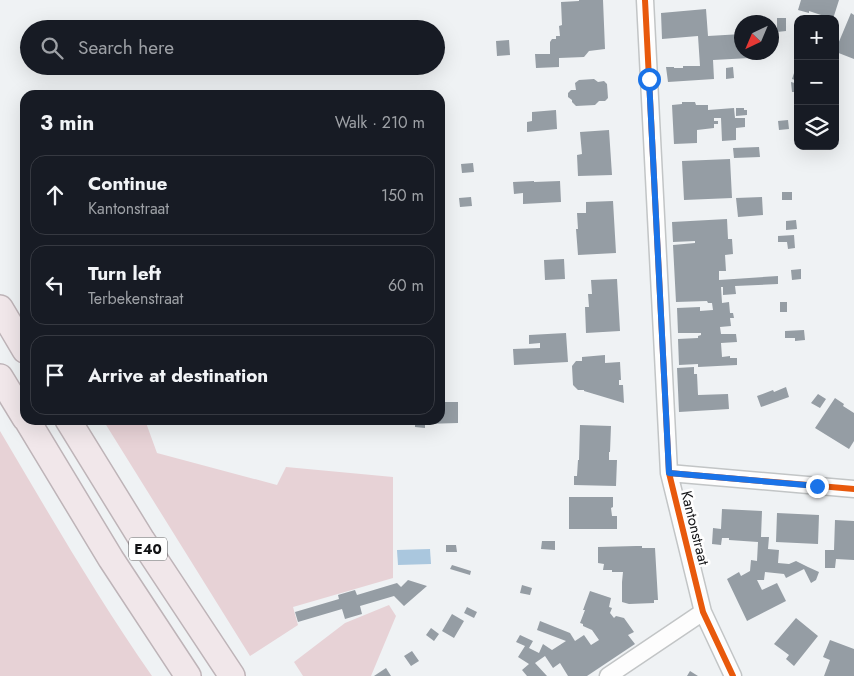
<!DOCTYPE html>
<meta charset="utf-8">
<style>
body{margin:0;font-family:Jost,sans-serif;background:#242831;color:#f1f3f6}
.controls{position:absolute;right:15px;top:15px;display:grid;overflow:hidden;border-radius:10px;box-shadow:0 5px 20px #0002}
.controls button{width:45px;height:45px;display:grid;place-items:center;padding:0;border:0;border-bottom:1px solid #363941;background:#171b24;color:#f1f3f6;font:25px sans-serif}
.compass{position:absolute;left:734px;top:15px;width:45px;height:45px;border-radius:50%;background:#171b24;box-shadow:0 5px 20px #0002;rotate:224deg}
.stop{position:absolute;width:15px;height:15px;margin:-11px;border:4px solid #1a73e8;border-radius:50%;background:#fff}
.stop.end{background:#1a73e8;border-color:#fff;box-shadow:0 1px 5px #0008}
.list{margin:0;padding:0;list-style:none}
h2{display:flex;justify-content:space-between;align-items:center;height:65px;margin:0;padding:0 20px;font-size:21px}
h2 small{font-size:16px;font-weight:400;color:#9ea1a6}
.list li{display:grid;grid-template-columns:32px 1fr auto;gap:15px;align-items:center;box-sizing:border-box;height:80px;margin:0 10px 10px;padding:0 10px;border:1px solid #363941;border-radius:15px}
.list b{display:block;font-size:19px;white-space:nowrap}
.list p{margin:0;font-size:16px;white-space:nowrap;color:#9ea1a6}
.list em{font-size:16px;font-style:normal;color:#9ea1a6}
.icon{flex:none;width:28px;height:28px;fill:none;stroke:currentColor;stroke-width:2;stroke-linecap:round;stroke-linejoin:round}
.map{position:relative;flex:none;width:854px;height:676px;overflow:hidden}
.search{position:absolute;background:#171b24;box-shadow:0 5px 20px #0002;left:20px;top:20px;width:425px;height:55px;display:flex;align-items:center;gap:12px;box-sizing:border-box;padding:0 18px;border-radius:28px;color:#9ea1a6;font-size:19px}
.panel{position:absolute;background:#171b24;box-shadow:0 5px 20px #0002;left:20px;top:90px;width:425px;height:335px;border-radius:15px}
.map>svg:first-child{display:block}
.green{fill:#e7d2d6}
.water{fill:#aac7de}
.building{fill:#959da4}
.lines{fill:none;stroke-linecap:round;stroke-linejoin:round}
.minor-casing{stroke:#c2c5c6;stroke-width:19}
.highway-casing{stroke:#beb4b8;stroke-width:28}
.minor{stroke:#fdfdfd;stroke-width:16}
.highway{stroke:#f1e7ea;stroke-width:25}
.cycleway-casing{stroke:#fefefe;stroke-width:9}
.cycleway{stroke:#e8590c;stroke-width:6}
.route{stroke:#1a73e8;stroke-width:6}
.labels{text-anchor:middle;stroke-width:5;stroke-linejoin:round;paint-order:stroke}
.shield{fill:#fefefe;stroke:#58595a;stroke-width:1}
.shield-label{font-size:14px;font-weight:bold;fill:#111214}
.street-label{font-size:15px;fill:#111214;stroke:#fefefe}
</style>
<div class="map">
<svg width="854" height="676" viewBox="0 0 854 676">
<rect width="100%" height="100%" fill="#eff2f4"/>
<path class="green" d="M103 420H145L157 453 277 485 286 467 393 477V578L293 607 298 625 250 656Z
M0 431C49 514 97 597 152 676H0Z
M389 605 396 616 371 676H303L294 662 345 623Z"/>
<path class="water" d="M430 549 431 564 398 565 397 550Z"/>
<path class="building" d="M579 0H603L605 49 589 51 584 57 559 58V67L536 68 535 54H550V42L552 39H556V36H560L559 26 562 25 561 2 579 1Z
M801 0H839L833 19 809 11V13L798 10Z
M706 9 708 36 742 34V52H767V57L713 60 714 79 668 82 666 67H674V68H683V66H700L698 36 662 39 661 13Z
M851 13 854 15V59L836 52 839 45 838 44Z
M777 18H786V31L777 32Z
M509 40 510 55 497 56 496 41Z
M733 67 734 78 726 79V68Z
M795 70 798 71V81L792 79Z
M594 79 598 82 604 81 607 84 608 98 605 101H599L595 105 576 106 572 102V100L568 97V93L571 90H576L575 83 579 80Z
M791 82 798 84V92H792Z
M682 102H695L696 105H708V110L734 108 735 118H745V127L736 128V140L722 141 721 118H714V121H718V124H714V128L697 130V143L674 144 672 105 682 104Z
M736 108H744V110H747V115L736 116Z
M556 110 557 129 527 132V122L532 121V112Z
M788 120 789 129 779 130 778 121Z
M609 130 612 175 578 176 577 155 582 154 580 132Z
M759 147 760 157 734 158 733 148Z
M730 159 732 198 684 200 682 161Z
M473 163 474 172 462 173 461 164Z
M534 181V182L560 181 561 202 523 204V193L514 194 513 182Z
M782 192H792V200H782Z
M471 197 472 206 460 207 459 198Z
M762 197 763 215 738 217 736 198Z
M613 201 616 253 578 255 576 229H578L577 213H586V202Z
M727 219 728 239H732L733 254 725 255 726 271H719V280L778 276V284L735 286 736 294 723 295V287H721L722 303 729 302 730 313H733L734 318H730L731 326 720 327 721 334H736L737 342 721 343 722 357 730 356V358H737V365L698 367V364L679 365 678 339 698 338V336L701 335V333H678L677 308 700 307V311L713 310 712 303H708L707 301 676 302 673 245 695 243V241L673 242 672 222Z
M796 220 797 229 786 230V221Z
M794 235 795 248 788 249 787 242H778V236Z
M564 259 565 279 545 280 544 260Z
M801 269V279L792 280 791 270Z
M617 279 620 331 586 333 585 307H589L588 294H592L591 280Z
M780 302H787V312H780Z
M804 330 805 340 795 341V338H785V331Z
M566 333 568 362 514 365 513 349 540 348V343L529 344V335Z
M605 355V363L620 362 621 380H619V385H623L624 403 584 391V390H578L573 385 572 366 576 361H582V357Z
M694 367V374H697L698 395 728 394 729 409 679 412 677 368Z
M786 387 789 397 761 407 757 396 773 390 774 392Z
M818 394 826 399 820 408 811 403Z
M835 398 844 404 843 406 854 413V441L849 449 815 428Z
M440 402H458V423L425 424V428L415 427V420H440Z
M580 425 611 426 610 452H609V460H617L616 486 574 485V476H577L578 460H579Z
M569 497H613V507L611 508 612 516H617V529H569Z
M722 509 762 511 761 537H769L768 549 779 550 778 563 789 564 796 561 808 567 819 572 816 580 811 583 804 569 786 578 784 574 765 572 764 580H757L762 590 777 583 786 601 747 621 727 579 739 572 741 576 750 571 751 560 757 561 758 542 729 540V538H722L721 545 712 544 713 528 721 529Z
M777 513 819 515 818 544 776 542Z
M835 520 854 521V560L836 559 835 568H825V550H834Z
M542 541H555V550L541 549Z
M446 545H456L457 552H446Z
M636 546H642V548H655L658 600H654V603L629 604 622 602V582L623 572H612V570H603L604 564 598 563V547Z
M452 565 471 571 470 575 450 569Z
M408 580 427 586 404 606 394 596 360 606 362 614 345 619 342 609 298 622 295 612 339 599 338 595 355 590 357 595 397 583 401 587Z
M522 585 532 588 530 595 520 593Z
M590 591 611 598 609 607 612 608 610 613 614 618 616 616 624 618 634 632 628 635 635 644 587 676H568L560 663 553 668 545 656 535 663 547 676H527L522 670 529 664 518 657 525 646 516 642 520 635 533 641 529 648 539 653 543 644 552 650 566 641 537 630 540 621 570 633 575 641 584 635 591 645 599 640 592 630 583 626V624L580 623 585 610H583Z
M467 607 477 612 474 618 464 613Z
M452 614 464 621 454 638 442 631Z
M796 618 818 636 794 666 786 659 789 655 774 644Z
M431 628 439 634 434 641 426 635Z
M830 640 854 649V676H824L830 660 823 657Z
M412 651 419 661 411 666 404 656Z
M386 668 391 676H374Z
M690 671 698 676H687Z"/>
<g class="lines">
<defs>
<path id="minor" d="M645 0 669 473 703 612 733 676
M669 473 854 489
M608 676 703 612"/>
<path id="highway" d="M0 308 25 350
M0 377 25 418
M27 420 111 559 188 676
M68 420 142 540 232 676"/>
</defs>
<use href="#minor" class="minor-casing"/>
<use href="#highway" class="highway-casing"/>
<use href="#minor" class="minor"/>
<use href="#highway" class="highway"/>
<defs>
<path id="cycleway" d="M645 0 669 473 703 612 733 676
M669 473 854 489"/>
</defs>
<use href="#cycleway" class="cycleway-casing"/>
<use href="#cycleway" class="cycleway"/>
</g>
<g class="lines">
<path class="route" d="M649 79 669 473 817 486"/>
</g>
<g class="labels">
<rect class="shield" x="129" y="537.5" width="38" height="23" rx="4"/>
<g class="shield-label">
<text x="148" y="554">E40</text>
</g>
<g class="street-label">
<text transform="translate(695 528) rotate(76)" y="5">Kantonstraat</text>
</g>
</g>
</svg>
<div class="controls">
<button>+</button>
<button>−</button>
<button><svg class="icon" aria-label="layers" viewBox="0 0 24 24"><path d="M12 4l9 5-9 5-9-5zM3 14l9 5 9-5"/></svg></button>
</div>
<svg class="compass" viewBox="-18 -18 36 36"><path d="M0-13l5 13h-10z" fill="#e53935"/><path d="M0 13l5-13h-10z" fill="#9ea1a6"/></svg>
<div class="stop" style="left:649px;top:79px"></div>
<div class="stop end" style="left:817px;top:486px"></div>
<div class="search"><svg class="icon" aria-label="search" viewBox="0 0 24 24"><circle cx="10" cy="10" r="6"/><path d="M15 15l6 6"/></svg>Search here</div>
<section class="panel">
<h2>3 min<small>Walk · 210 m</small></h2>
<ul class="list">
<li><svg class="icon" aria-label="ahead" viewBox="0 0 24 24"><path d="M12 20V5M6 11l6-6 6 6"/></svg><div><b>Continue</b><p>Kantonstraat</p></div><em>150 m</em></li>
<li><svg class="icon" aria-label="left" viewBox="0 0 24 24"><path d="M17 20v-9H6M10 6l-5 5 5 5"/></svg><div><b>Turn left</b><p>Terbekenstraat</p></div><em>60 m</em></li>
<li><svg class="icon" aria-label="arrive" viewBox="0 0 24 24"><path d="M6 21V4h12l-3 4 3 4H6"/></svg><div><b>Arrive at destination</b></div></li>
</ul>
</section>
</div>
